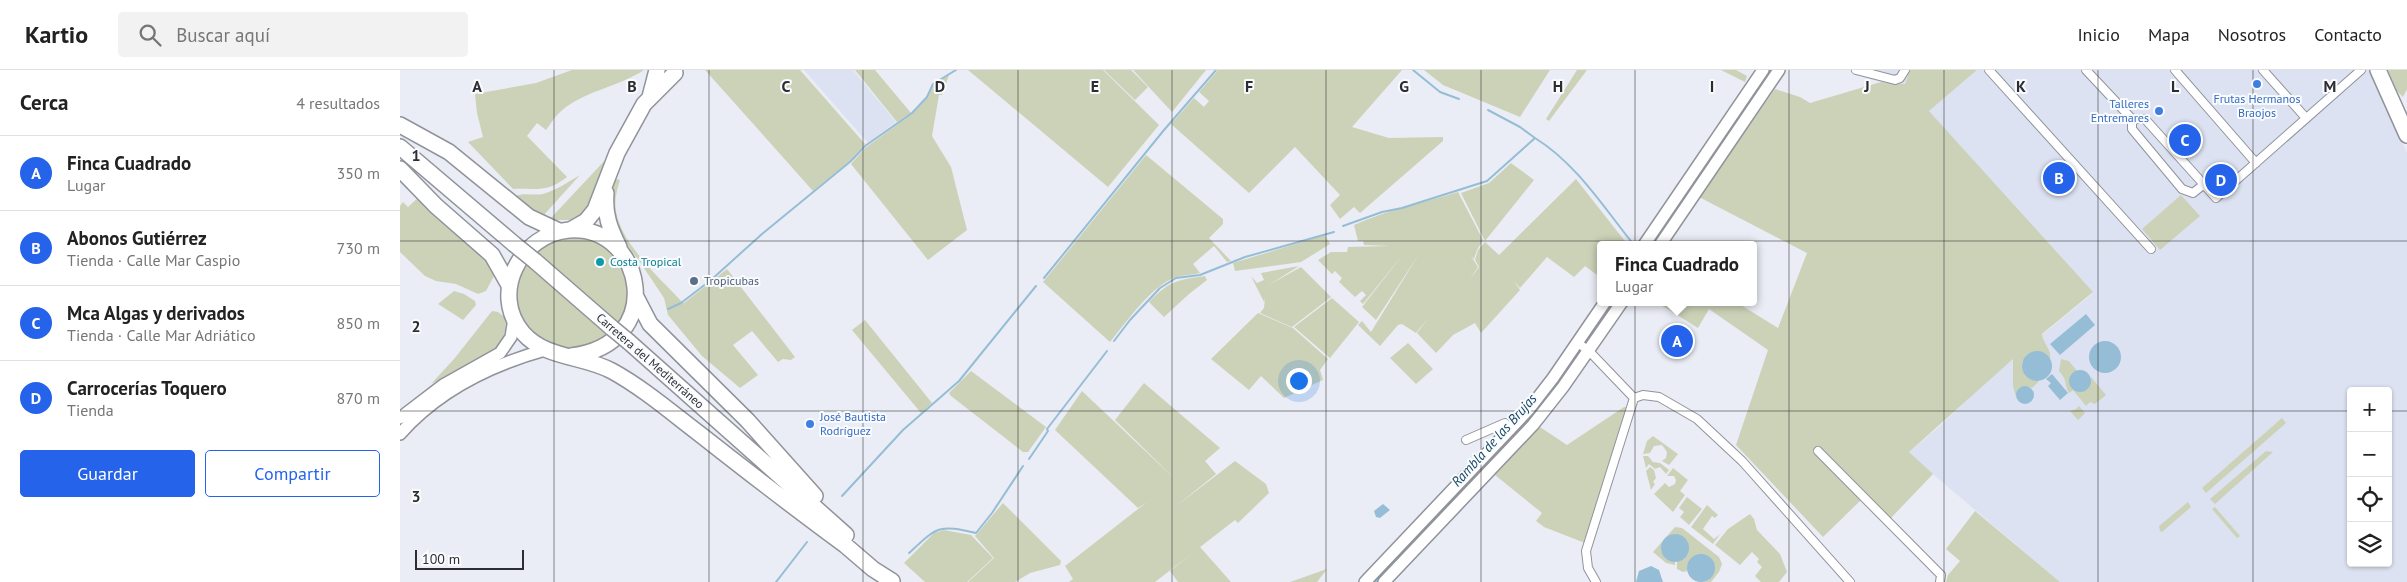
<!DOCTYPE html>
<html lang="es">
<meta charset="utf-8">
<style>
body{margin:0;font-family:"PT Sans",sans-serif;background:#f2f2f2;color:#222}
.controls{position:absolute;right:15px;bottom:15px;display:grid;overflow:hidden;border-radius:5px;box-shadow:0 1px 4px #0004}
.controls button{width:45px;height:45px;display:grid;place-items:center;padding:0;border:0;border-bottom:1px solid #e0e0e0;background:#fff;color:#222;font:25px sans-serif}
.scale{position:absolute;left:15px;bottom:12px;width:109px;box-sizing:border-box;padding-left:5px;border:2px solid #2c2d30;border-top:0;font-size:14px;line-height:18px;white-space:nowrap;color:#2c2d30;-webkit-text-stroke:4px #f9fbfe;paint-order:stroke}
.you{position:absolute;left:898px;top:310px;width:18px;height:18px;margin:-12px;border:4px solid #fff;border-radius:50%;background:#1a73e8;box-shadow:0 0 0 8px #1a73e833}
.badge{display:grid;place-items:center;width:32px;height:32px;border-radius:50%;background:#2563eb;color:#fff;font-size:16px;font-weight:700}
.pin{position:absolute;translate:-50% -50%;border:2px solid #fff;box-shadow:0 1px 5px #0006}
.popup{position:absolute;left:1197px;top:171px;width:160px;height:65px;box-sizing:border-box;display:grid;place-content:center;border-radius:5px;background:#fff;filter:drop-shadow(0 1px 4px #0005);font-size:16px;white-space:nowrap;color:#767676}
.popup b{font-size:19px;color:#222}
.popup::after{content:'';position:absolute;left:50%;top:100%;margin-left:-10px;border:10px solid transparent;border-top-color:#fff}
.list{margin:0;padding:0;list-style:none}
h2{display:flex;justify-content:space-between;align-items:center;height:65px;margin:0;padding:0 20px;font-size:21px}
h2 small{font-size:16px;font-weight:400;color:#767676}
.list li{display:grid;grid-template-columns:32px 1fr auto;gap:15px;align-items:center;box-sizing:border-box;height:75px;padding:0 20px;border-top:1px solid #e0e0e0}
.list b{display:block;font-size:19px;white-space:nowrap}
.list p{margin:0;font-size:16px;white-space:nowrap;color:#767676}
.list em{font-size:16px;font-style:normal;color:#767676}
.actions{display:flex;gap:10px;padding:15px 20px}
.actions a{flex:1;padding:11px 0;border:1px solid #2563eb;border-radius:5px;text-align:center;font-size:18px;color:#2563eb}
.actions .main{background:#2563eb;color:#fff}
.icon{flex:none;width:28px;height:28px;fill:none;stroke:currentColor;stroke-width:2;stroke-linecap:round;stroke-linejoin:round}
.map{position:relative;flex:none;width:2007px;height:512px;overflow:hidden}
header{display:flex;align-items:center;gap:30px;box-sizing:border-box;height:70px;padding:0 25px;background:#fff;border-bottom:1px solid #e0e0e0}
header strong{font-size:24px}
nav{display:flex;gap:28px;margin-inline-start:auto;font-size:18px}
.search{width:350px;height:45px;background:#f2f2f2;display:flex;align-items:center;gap:12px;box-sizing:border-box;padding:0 18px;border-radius:5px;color:#767676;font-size:19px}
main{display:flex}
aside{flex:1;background:#fff}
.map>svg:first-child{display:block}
.built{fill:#dce2f1;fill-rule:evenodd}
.green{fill:#ccd2b7}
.water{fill:#96bdd6}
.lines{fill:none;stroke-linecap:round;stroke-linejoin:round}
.stream{stroke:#96bdd6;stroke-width:2}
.street-casing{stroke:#90939a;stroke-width:10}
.secondary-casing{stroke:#90939a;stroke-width:14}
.highway-casing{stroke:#90939a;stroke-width:18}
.street{stroke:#fff;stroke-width:8}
.secondary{stroke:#fff;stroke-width:11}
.highway{stroke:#fff;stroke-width:15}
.highway-bridge-casing{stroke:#90939a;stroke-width:18;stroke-linecap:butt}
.highway-bridge{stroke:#fff;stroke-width:15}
.grid{fill:none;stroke:#2c2d30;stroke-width:1;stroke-opacity:0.55}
.shop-dot{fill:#3f7fe0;stroke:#f9fbfe;stroke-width:2}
.culture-dot{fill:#0f9aa8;stroke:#f9fbfe;stroke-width:2}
.service-dot{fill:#5c6f8a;stroke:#f9fbfe;stroke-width:2}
.labels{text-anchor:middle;stroke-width:4;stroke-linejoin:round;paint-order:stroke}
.shop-label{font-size:12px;fill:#366cbe;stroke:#f9fbfe}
.culture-label{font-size:12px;fill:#0d838f;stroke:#f9fbfe;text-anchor:start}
.service-label{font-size:12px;fill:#4e5e75;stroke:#f9fbfe;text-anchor:start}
.street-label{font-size:12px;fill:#2c2d30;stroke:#f9fbfe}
.water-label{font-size:14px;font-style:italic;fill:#164861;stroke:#f9fbfe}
.grid-label{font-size:16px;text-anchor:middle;font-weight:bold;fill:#2c2d30;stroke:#f9fbfe;stroke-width:4;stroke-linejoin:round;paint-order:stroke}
</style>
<header>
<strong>Kartio</strong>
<div class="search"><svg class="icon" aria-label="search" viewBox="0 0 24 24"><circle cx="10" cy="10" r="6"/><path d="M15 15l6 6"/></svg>Buscar aquí</div>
<nav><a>Inicio</a><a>Mapa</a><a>Nosotros</a><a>Contacto</a></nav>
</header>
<main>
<aside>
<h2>Cerca<small>4 resultados</small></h2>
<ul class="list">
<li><span class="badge">A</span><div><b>Finca Cuadrado</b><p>Lugar</p></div><em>350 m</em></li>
<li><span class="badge">B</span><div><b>Abonos Gutiérrez</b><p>Tienda · Calle Mar Caspio</p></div><em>730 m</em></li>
<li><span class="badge">C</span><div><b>Mca Algas y derivados</b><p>Tienda · Calle Mar Adriático</p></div><em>850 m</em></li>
<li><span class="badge">D</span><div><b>Carrocerías Toquero</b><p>Tienda</p></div><em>870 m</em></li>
</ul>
<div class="actions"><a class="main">Guardar</a><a>Compartir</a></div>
</aside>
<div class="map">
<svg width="2007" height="512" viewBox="0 0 2007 512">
<rect width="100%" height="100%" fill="#eaedf5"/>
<path class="built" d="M404 0H453L496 52 468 73Z
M1455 0H1510L1505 14 1481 12 1466 8Z
M1577 0H1969L2007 83V512H1660L1508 383 1541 355 1591 307 1693 223 1529 41ZM1951 321H1988V493H1951Z"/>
<path class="green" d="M172 0H244C217 18 181 21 158 44 153 49 150 55 146 60L137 53 127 66 167 107C147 123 137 118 113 119L68 72 83 67 77 43 75 24 136 13Z
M305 0H400L465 74 451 90 413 121Z
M455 0H475L511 43 497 52Z
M568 0H703L759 55 708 117Z
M704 0H731L748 17 735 30Z
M733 0H806L772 42Z
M818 0H1002L952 57 989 68 1043 67V71L960 143 954 137 940 149 930 135 940 125 895 77 849 123 771 54 794 28 804 37 809 31 799 22Z
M1024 0H1150L1120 47 1043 15Z
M1177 0H1187L1149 51 1146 49Z
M1321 0H1336L1347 6 1345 12Z
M1510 0H1577L1529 41 1693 222 1642 264C1643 274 1652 279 1650 289 1640 277 1630 282 1622 292 1621 303 1628 311 1639 311L1632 318 1630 317 1616 324V327L1613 316V289L1509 382 1533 404 1490 449 1418 378 1413 381 1461 430 1423 467 1336 375 1368 280 1309 239 1298 258 1256 232H1336L1378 258 1407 183 1299 127 1375 19 1400 27 1410 33 1481 12 1505 14Z
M1988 0H2007V19L2003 27 1997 21Z
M549 5 542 25H539L532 66 551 97 567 160 528 190 451 94 465 78 513 43 528 27 534 14Z
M746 85 823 149V154L809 168 831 191 827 192 814 176 793 194 800 203C792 205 784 205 777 207 752 214 726 253 710 272L643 212Z
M208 87 194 133 177 150H149Z
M1111 93 1134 110 1085 171 1061 123 1089 113Z
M180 105 142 147 115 126C125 122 134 126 143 124 157 120 168 112 180 105Z
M217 109 220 110C217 120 214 130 216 141 221 174 260 208 282 232L284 233 327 199 395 287 391 290 383 289 378 292 352 261 333 275 358 305 340 318 302 286 268 245 264 228 240 192 216 161 209 128 212 114Z
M1176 109 1228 175H1201V208L1185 196 1174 207 1147 187 1120 218 1114 211 1120 220 1081 263 1075 253 1053 265 1036 283 1017 263 1029 247 1016 263 1002 254 998 255 980 276 958 255 962 251 971 262 1019 184 976 250 962 237 1004 183 963 234 960 231 966 225 962 221 955 227 939 212 942 208 935 201 932 204 918 190 931 182H947L948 177 990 176 964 175 963 171H958L954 155C987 140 1023 133 1058 122L1083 170 1077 180 1074 189 1071 186 1078 197 1070 209 1079 197 1075 190 1078 180 1085 172 1099 185Z
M1781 125 1800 146 1760 180 1742 159Z
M19 127 94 195V206L86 221 78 224 56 214 36 211 25 206 0 182V136L3 132 8 137Z
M925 165 930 174 901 192 835 201 833 193Z
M162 167H187L205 175 223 192 231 225 221 256 134 180Z
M125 190 212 266C201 270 187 280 176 281 145 285 112 250 116 219 117 210 122 199 125 190Z
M899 196 867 216 901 197 931 227 892 257 860 243 864 238 865 228 864 232 851 206 857 213 864 210 861 203Z
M805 206 807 210 789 224 764 247 749 232C769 211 777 210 805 206Z
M54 221 64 224 75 231 76 235 63 250 38 234Z
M932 228 959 252 930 288 894 257Z
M92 241 98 242 106 248C106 264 103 272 91 283L31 314 54 289Z
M858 243 893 258 928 289 920 300 923 310 884 328 861 306 849 320 811 289Z
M465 250 532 333 521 343 452 260Z
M1008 273 1033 299 1016 314 990 288Z
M1661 289 1669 291 1677 301 1670 313 1673 319 1691 310V307L1706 325 1695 334 1690 332 1686 336 1673 320 1669 323C1664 314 1668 311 1659 301Z
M571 301 646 357 628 382H623L551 326 549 323Z
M744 313 820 378 805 391 816 404 775 437 835 391 866 414 869 423 838 453 835 450 755 512H669L673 509 665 496 747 432 738 438 655 360 682 321 777 411 715 350Z
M1679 336 1685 343 1678 350 1670 341 1676 339Z
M1224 337H1227L1185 473 1144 457 1136 451 1142 443 1095 405 1140 357 1167 375Z
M1882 348 1886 353 1806 423 1802 418Z
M1253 366 1278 384 1269 395 1262 391 1266 388 1267 382 1262 375 1254 376 1250 383 1243 384 1247 371Z
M1866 381 1873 382 1815 434 1810 429Z
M1243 386H1248L1253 392 1260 393 1269 400 1266 404 1260 397 1255 399 1249 394 1246 398Z
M1250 397 1254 400 1256 408 1253 412 1255 414 1251 420 1246 401Z
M1273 398 1288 410 1280 421 1285 425 1273 442 1254 424 1265 413 1269 417 1275 414 1276 410 1274 406H1267Z
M1287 427 1302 439 1289 455 1280 447 1284 442 1279 438Z
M1788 432 1791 437 1762 462 1760 461 1759 456Z
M603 433 661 491 660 495 630 503 615 512H568L594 488 575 466Z
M1307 435 1318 445 1315 448 1312 446 1303 459 1314 469 1320 464 1313 474 1291 457Z
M1815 437 1840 466 1837 468 1812 439Z
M1575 441 1660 512H1546L1548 505 1560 491 1546 479Z
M1350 444 1354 449 1357 460 1380 484 1387 502 1379 512H1361L1355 506 1362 497 1357 492 1359 489 1352 482 1340 495 1315 475 1328 459Z
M1275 457 1282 458 1319 487 1322 494 1319 502 1311 512H1304L1309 510 1288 492 1287 501 1283 502 1277 499V492L1287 485 1276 464 1268 466 1261 481 1266 489 1275 492V495L1266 493 1253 482Z
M544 460 571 465 593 488 567 512H525L504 493 534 463Z
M800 477 831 512H778L770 501Z
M927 499 917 512H890Z"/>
<path class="water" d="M1366 0H1375L1258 175H1247Z
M1209 232H1219L1161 318 981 512H969L1115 360Z
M1686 244 1695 255 1660 285 1650 274Z
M1689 287a16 16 0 1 1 32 0a16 16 0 1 1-32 0Z
M1622 296a15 15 0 1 1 30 0a15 15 0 1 1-30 0Z
M1669 311a11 11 0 1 1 22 0a11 11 0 1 1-22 0Z
M1652 304 1668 323 1660 330 1648 316 1651 313 1646 309Z
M1616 325a9 9 0 1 1 18 0a9 9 0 1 1-18 0Z
M983 434 990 440 980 448 976 447 974 441Z
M1261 478a14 14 0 1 1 28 0a14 14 0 1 1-28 0Z
M1287 498a14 14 0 1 1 28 0a14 14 0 1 1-28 0Z
M1251 496 1259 500 1263 512H1236L1239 501Z"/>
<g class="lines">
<path class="stream" d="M1013 0 1040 22 1059 29
M1088 40 1120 57 1135 68
M943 156 982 142 1002 138 1087 111 1135 68C1177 94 1204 138 1234 175
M644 208 764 60 816 0
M268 239 281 233 311 210 362 164 451 91 465 76 512 43 527 27 533 14 556 0
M714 271 730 250 760 218 776 208 800 205 845 187 934 162
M629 389 648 361 647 359 707 281
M442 426 503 360 559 311 636 216
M509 483C537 457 538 454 576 463L592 443 623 396
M376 512 407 472"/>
<defs>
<path id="street" d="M1456 0 1495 10 1500 8 1505 0
M1589 0 1751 179
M1686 0 1732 49V59L1782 119 1793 123 1803 115
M1775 0 1856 93
M1863 0 1906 48
M1732 49H1745L1816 128 1961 0
M1178 273 1189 281 1234 328
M1234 328 1243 325 1259 327 1297 349 1342 391 1450 512
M1066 370 1105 353 1111 360
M1418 381 1541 505 1540 512
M1196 512 1188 498 1186 481 1234 328"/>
<path id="secondary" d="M1244 175 1363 0
M1260 175 1379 0
M0 348 43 315 100 283 111 267 114 248
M0 364C38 321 91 295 145 280
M965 512 1129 339 1153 308 1205 232
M984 512 1133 355 1163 317 1222 232"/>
<path id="highway" d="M1978 0 2007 65
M250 27 257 0
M0 55 49 82 129 147 159 161
M0 77 114 174
M0 99 36 136 92 185 109 215
M206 123C204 144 210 159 219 177
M172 159 186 151 195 140 217 83 244 34 275 3
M135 191 212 258
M236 227 250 254 348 351 415 426
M229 272 446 465
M171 286C269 274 244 154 169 160 121 164 89 223 123 263 146 289 182 285 212 301 243 318 272 343 301 365 348 402 396 439 445 475L473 499 492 511"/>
</defs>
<use href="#street" class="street-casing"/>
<use href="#secondary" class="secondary-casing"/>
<use href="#highway" class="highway-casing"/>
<use href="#street" class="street"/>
<use href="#secondary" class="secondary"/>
<use href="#highway" class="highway"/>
<defs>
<path id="highway-bridge" d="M114 174 135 191
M212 258 229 272"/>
</defs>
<use href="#highway-bridge" class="highway-bridge-casing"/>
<use href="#highway-bridge" class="highway-bridge"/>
</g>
<path class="grid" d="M154 0V512M309 0V512M463 0V512M618 0V512M772 0V512M926 0V512M1081 0V512M1235 0V512M1389 0V512M1544 0V512M1698 0V512M1853 0V512M0 171H2007M0 341H1951M1988 341H2007"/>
<g class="shop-dot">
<circle cx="1857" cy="14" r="5"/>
<circle cx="1759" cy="41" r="5"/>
<circle cx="410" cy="354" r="5"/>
</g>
<circle class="culture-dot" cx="200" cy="192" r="5"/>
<circle class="service-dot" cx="294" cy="211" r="5"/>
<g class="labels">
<g class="shop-label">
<text x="1857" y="33">Frutas Hermanos<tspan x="1857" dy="14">Braojos</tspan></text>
<text x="1749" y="38" text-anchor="end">Talleres<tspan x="1749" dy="14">Entremares</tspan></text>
<text x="420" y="351" text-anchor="start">José Bautista<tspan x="420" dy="14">Rodríguez</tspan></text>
</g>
<g class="culture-label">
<text x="210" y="196">Costa Tropical</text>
</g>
<g class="service-label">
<text x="304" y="215">Tropicubas</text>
</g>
<g class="street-label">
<text transform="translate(250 291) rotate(41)" y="4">Carretera del Mediterráneo</text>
</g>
<g class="water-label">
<text transform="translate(1094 370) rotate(-48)" y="5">Rambla de las Brujas</text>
</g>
</g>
<g class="grid-label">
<text x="77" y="22">A</text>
<text x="232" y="22">B</text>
<text x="386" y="22">C</text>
<text x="540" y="22">D</text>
<text x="695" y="22">E</text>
<text x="849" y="22">F</text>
<text x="1004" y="22">G</text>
<text x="1158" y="22">H</text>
<text x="1312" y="22">I</text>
<text x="1467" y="22">J</text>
<text x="1621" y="22">K</text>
<text x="1775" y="22">L</text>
<text x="1930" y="22">M</text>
<text x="16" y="91">1</text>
<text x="16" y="262">2</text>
<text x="16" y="432">3</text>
</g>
</svg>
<div class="controls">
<button>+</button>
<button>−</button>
<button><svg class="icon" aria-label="locate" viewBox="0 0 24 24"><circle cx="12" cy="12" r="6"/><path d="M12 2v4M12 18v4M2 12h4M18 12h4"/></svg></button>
<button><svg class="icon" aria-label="layers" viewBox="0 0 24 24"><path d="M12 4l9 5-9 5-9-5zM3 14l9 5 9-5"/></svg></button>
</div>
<div class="scale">100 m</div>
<div class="you"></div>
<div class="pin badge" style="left:1277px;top:271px">A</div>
<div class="popup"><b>Finca Cuadrado</b>Lugar</div>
<div class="pin badge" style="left:1659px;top:108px">B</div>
<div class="pin badge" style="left:1785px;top:70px">C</div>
<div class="pin badge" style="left:1821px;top:110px">D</div>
</div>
</main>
